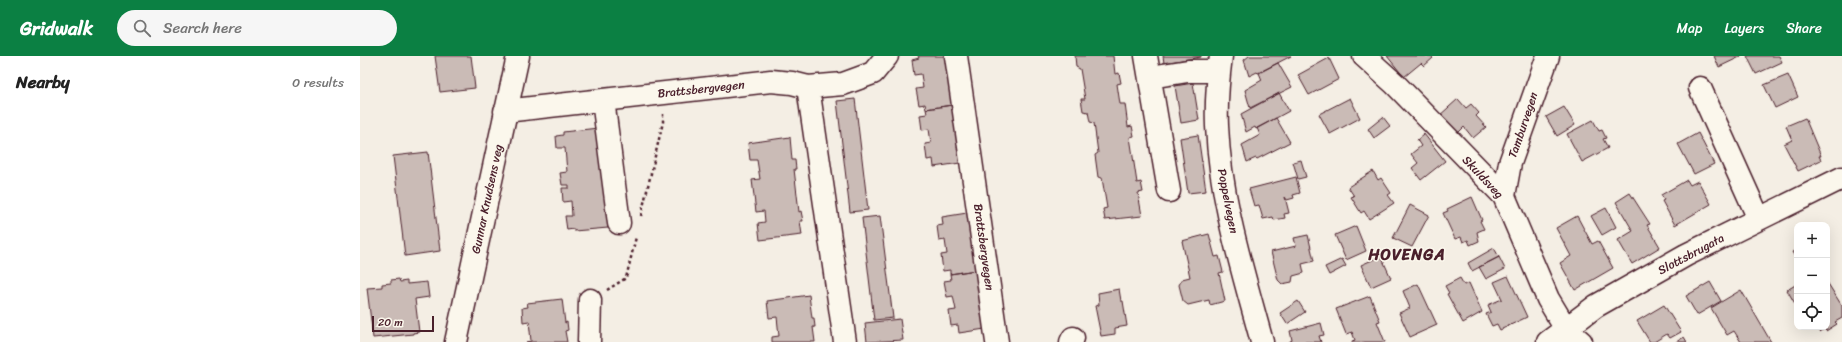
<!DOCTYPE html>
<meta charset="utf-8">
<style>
body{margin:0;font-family:Sriracha,sans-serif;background:#f6f6f6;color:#222}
.controls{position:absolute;right:12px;bottom:12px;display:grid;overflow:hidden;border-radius:8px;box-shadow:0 4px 16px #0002}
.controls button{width:36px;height:36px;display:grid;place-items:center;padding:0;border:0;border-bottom:1px solid #e0e0e0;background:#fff;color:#222;font:20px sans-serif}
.scale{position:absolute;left:12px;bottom:10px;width:62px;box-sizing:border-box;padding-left:4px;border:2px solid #4a1f2b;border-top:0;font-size:11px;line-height:14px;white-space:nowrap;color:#4a1f2b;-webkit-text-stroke:3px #fbf7ec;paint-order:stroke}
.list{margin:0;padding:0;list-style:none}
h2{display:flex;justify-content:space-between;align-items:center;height:52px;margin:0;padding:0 16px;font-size:17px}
h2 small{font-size:13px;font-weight:400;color:#767676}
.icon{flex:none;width:22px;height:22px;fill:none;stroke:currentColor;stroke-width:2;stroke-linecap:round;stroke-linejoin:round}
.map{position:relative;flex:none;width:1482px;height:286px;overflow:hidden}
header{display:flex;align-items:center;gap:24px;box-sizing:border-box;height:56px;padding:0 20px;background:#0b8043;color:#fff}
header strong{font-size:19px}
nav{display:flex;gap:22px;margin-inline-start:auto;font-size:14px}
.search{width:280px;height:36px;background:#f6f6f6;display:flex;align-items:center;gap:10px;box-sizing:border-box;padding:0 14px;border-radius:22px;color:#767676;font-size:15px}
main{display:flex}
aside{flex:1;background:#fff}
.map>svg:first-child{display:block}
.building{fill:#cabbb6;stroke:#4a1f2b}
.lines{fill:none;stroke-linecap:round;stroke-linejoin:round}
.minor-casing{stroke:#4a1f2b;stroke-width:25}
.path{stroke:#4a1f2b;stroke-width:2.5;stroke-dasharray:3 3;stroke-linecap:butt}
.minor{stroke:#fbf7ec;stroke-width:22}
.labels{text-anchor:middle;stroke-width:3;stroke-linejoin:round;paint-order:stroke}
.street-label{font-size:12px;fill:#4a1f2b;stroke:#fbf7ec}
.district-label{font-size:16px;font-weight:bold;letter-spacing:1px;fill:#4a1f2b;stroke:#fbf7ec}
</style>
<header>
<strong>Gridwalk</strong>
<div class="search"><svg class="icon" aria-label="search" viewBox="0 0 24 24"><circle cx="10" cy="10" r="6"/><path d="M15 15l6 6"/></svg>Search here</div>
<nav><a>Map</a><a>Layers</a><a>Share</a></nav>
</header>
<main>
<aside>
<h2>Nearby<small>0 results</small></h2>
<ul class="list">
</ul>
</aside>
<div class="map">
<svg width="1482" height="286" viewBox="0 0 1482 286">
<rect width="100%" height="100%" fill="#f4eee4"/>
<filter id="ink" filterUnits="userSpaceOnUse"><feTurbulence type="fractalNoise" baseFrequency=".025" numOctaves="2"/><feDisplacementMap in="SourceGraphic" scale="8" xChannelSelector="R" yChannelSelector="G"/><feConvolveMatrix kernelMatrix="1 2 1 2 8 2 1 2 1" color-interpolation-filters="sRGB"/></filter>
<g filter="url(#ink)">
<path class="building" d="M75 0H111L115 32 80 36Z
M558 0H585L592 49 566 53 565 48 559 49 556 33 563 32 561 18 554 19 552 4 559 2Z
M715 0H753L755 18 759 17 761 27 757 28 760 48H765L768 71 772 70 774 80 770 81 777 127 781 126 783 136 778 137 782 160 745 164 743 153 747 152 742 122 738 121 735 99 738 97 734 67 730 66 728 56 723 55 721 43H725L720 13 716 11Z
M803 0H841V1L804 7Z
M889 0H931L898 17 897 16 889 20 884 4Z
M1027 0H1071L1073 2 1064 10 1061 7 1044 21Z
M1354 0H1382L1359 11Z
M1387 0H1419L1422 6 1396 18Z
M969 2 979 23 949 39 938 19Z
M918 7 932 31 890 52 885 34 902 24 899 17Z
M1428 19 1438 41 1415 52 1404 29Z
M833 27 839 64 821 67 815 30Z
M919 37 929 55 896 73 895 71 886 76 881 58Z
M990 42 1000 62 970 78 959 58Z
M495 43 508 154 490 156 477 45Z
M1098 43 1106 52 1111 48 1119 57 1116 60 1126 71 1113 82 1104 71 1096 79 1079 60Z
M592 49 600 107 574 111 573 103 567 104 565 88 571 87 569 73 562 74 560 59 567 58 566 53Z
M1204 51 1215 69 1197 80 1186 61Z
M1023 61 1030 70 1014 82 1008 73Z
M916 62 930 86 897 103 896 102 887 106 882 89 900 79 897 72Z
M1445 62 1461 100H1459L1461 104 1438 115 1424 88 1432 84 1426 70Z
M1233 64 1239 75 1242 74 1246 82 1243 83 1248 92 1222 106 1207 78Z
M238 72 248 172 214 175V173L207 174 205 160H212L211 145 203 146 202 132H209V129H202L200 117 207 116 205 92H197L196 80 203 79V76Z
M1338 77 1354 108 1334 118 1318 88Z
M1064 78 1085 105 1061 124 1052 112 1058 107 1051 98 1061 90 1057 84Z
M838 79 846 135 828 137 820 82Z
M430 81 432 104H435L436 113H434L439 156 441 155 443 165H440L442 179 400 184 398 167 405 166 404 155 396 156 392 124 400 123 397 104H390L388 87Z
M68 96 80 195 45 200 33 100Z
M941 104 946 121 938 123 933 106Z
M1013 115 1018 124 1021 122 1031 137 1028 139 1034 147 1009 163 1004 155 1001 157 991 141 994 140 988 131Z
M936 121 940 137 933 139 934 142 927 144 925 141 929 157 924 158 925 162 914 164 913 161 903 163 899 149 894 150 889 133Z
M1327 124 1330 129 1338 125 1351 148 1315 169 1302 145 1304 144 1301 139Z
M1270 137 1290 168 1287 169 1300 191 1272 208 1258 184 1273 175 1256 146Z
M1112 141 1122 164 1120 165 1124 173 1117 176 1119 185 1110 189 1108 184 1103 186 1101 181 1095 183 1083 157 1088 155 1087 153Z
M1050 149 1069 159 1052 191 1033 182Z
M1246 152 1256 171 1242 179 1231 160Z
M607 157 616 214 590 218V214L583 215 581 199 587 198 585 184 579 185 577 170 583 169 582 161Z
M520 160 533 262 514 264 502 162Z
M1217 160 1232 188 1238 185 1253 212 1215 234 1200 207 1211 200 1196 172Z
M996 170 1006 195 986 204 975 179Z
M849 178 855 201 859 200 863 216 859 217 865 245 850 249 849 244 828 249 823 245 819 229 822 223 830 221 822 185Z
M948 179 954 205 942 208 944 217 933 220 932 226 922 228 918 224 911 196 936 190 934 182Z
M1134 192 1139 201 1112 215 1108 207Z
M1437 193V204L1432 196Z
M1021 200 1031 222 1011 231 1001 209Z
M1139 201 1145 213 1126 223 1119 211Z
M982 203 986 210 969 219 965 211Z
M616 214 625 273 599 277 598 269 591 270 589 255 596 254 593 240 587 241 584 225 591 224 590 218Z
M1148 220 1167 261 1140 274 1137 268 1132 270 1126 258 1131 256 1128 249 1142 243 1134 226Z
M1100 222 1104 229 1109 227 1122 256 1103 267 1087 238 1089 237 1085 230Z
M39 223 40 226 47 225V228L67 226 69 241 55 243 59 276 53 277V278L13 282 7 232 22 231V228L31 227V224Z
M1350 226 1361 245 1337 259 1326 240Z
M1467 226 1482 250V262L1475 266 1477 268 1466 275 1464 273 1460 276 1457 271H1467Z
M1058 228 1077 269 1050 281 1039 257 1050 252 1043 235Z
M1437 228V251L1427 234Z
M759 233 761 245H763L767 270 755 272V278L741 280 735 250 739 249 738 237Z
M1381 234 1411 286H1381L1374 275 1367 279 1351 252Z
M449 239 452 262H454L455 271H453L455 286H412V281L419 280 417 261 409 262 407 245Z
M1010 240 1020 265 1017 266 1025 286H992V285L995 284 992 276 986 278 976 253Z
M202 243 205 267 207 266 208 274 205 275 207 286H166L171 285 169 265 163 266 162 252 168 251 167 247Z
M938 245 945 256 927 268 920 257Z
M1304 249 1321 276 1310 282 1307 278 1294 286H1290L1277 265Z
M540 263 543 284 507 286 505 267Z
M961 267 964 279 959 280 961 286H929L932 284 930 275Z
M1324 281 1327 286H1316Z"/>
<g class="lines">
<defs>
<path id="minor" d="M596 0 637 286
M786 0 809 135
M861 0C858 23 856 47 857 70 860 143 883 216 902 286
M1004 0 1035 28 1144 140 1188 243 1206 273 1221 286
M790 21 828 15H859
M448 31 485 286
M1340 32 1399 163
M243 44 259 167
M145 55 411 25 432 27 448 31 483 28 513 17 527 0
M1144 140 1150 107 1188 0
M96 286 158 0
M229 286 230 244
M711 286 713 282
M1188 286 1236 250 1326 199 1482 122"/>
</defs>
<use href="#minor" class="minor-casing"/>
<path class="path" d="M281 160 303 66V58
M247 234 266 222 276 181"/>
<use href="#minor" class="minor"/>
</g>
</g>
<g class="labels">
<g class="street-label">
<text transform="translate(341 33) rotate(-6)" y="4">Brattsbergvegen</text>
<text transform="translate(1163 69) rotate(-71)" y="4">Tamburvegen</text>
<text transform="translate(1123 121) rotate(47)" y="4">Skuldsveg</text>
<text transform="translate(127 143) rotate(-78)" y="4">Gunnar Knudsens veg</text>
<text transform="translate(868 145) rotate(79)" y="4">Poppelvegen</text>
<text transform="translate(624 191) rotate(82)" y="4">Brattsbergvegen</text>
<text transform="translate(1331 198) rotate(-28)" y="4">Slottsbrugata</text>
</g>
<g class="district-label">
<text x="1047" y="204">HOVENGA</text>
</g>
</g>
</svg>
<div class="controls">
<button>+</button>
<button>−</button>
<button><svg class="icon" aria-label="locate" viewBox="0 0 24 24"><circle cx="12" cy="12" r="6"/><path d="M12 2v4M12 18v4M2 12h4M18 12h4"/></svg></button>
</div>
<div class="scale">20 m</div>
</div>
</main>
